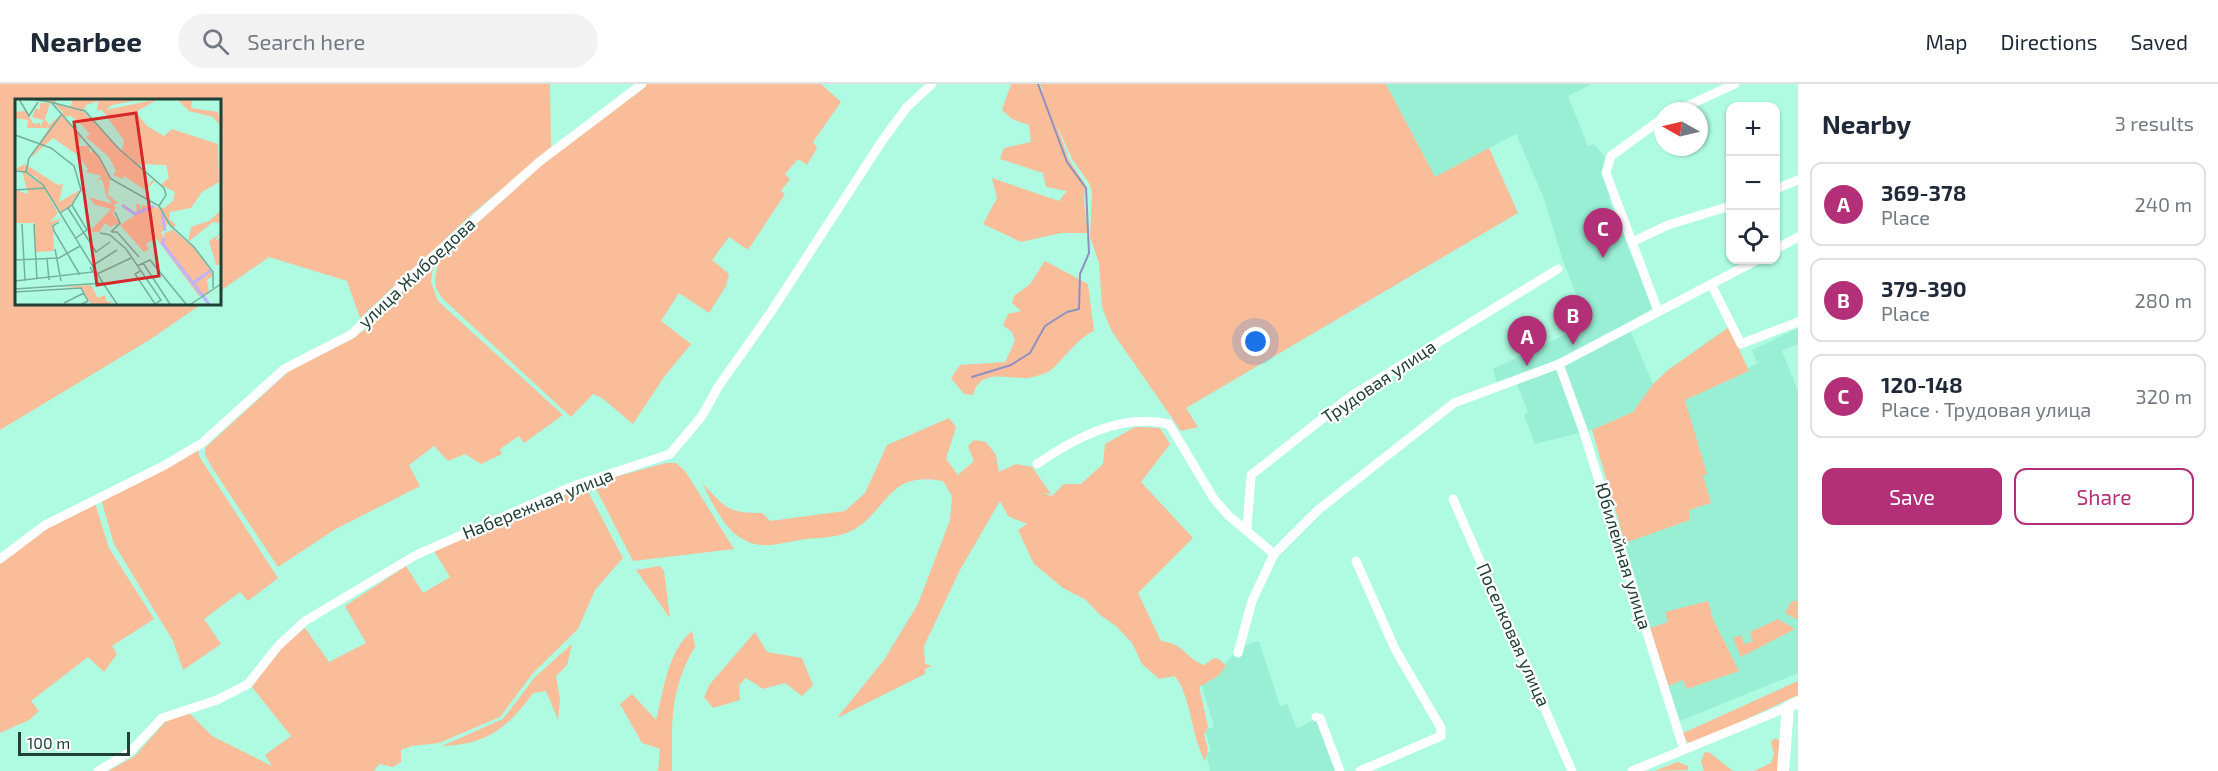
<!DOCTYPE html>
<meta charset="utf-8">
<style>
body{margin:0;font-family:"Exo 2",sans-serif;background:#f2f2f3;color:#1f2937}
.controls{position:absolute;right:18px;top:18px;display:grid;overflow:hidden;border-radius:12px;box-shadow:0 2px 4px #0004}
.controls button{width:54px;height:54px;display:grid;place-items:center;padding:0;border:0;border-bottom:2px solid #e0e1e3;background:#fff;color:#1f2937;font:30px sans-serif}
.compass{position:absolute;left:1654px;top:18px;width:54px;height:54px;border-radius:50%;background:#fff;box-shadow:0 2px 4px #0004;rotate:278deg}
.scale{position:absolute;left:18px;bottom:15px;width:112px;box-sizing:border-box;padding-left:6px;border:3px solid #204036;border-top:0;font-size:16px;line-height:21px;white-space:nowrap;color:#204036;-webkit-text-stroke:4px #fff;paint-order:stroke}
.you{position:absolute;left:1256px;top:258px;width:21px;height:21px;margin:-15px;border:4px solid #fff;border-radius:50%;background:#1a73e8;box-shadow:0 0 0 9px #1a73e833}
.badge{display:grid;place-items:center;width:39px;height:39px;border-radius:50%;background:#b32f77;color:#fff;font-size:20px;font-weight:700}
.pin{position:absolute;translate:-50% -50px;filter:drop-shadow(0 2px 3px #0008)}
.pin::after{content:'';position:absolute;top:32px;width:21px;height:18px;background:inherit;clip-path:polygon(0 0,100% 0,50% 100%)}
.list{margin:0;padding:0;list-style:none}
h2{display:flex;justify-content:space-between;align-items:center;height:78px;margin:0;padding:0 24px;font-size:26px}
h2 small{font-size:20px;font-weight:400;color:#747a83}
.list li{display:grid;grid-template-columns:39px 1fr auto;gap:18px;align-items:center;box-sizing:border-box;height:84px;margin:0 12px 12px;padding:0 12px;border:2px solid #e0e1e3;border-radius:12px}
.list b{display:block;font-size:22px;white-space:nowrap}
.list p{margin:0;font-size:20px;white-space:nowrap;color:#747a83}
.list em{font-size:20px;font-style:normal;color:#747a83}
.actions{display:flex;gap:12px;padding:18px 24px}
.actions a{flex:1;padding:14px 0;border:2px solid #b32f77;border-radius:12px;text-align:center;font-size:21px;color:#b32f77}
.actions .main{background:#b32f77;color:#fff}
.icon{flex:none;width:33px;height:33px;fill:none;stroke:currentColor;stroke-width:2;stroke-linecap:round;stroke-linejoin:round}
.map{position:relative;flex:none;width:1798px;height:687px;overflow:hidden}
header{display:flex;align-items:center;gap:36px;box-sizing:border-box;height:84px;padding:0 30px;background:#fff;border-bottom:2px solid #e0e1e3}
header strong{font-size:28px}
nav{display:flex;gap:33px;margin-inline-start:auto;font-size:21px}
.search{width:420px;height:54px;background:#f2f2f3;display:flex;align-items:center;gap:15px;box-sizing:border-box;padding:0 21px;border-radius:33px;color:#747a83;font-size:22px}
main{display:flex}
aside{flex:1;background:#fff}
.map>svg:first-child{display:block}
.built{fill:#99efd4}
.green{fill:#f9bd9a}
.lines{fill:none;stroke-linecap:round;stroke-linejoin:round}
.stream{stroke:#8f90c2;stroke-width:2}
.street{stroke:#fff;stroke-width:9}
.secondary{stroke:#fff;stroke-width:12}
.labels{text-anchor:middle;stroke-width:4.5;stroke-linejoin:round;paint-order:stroke}
.street-label{font-size:18px;fill:#204036;stroke:#fff}
.inset-river{fill:none;stroke:#bfb2fe;stroke-width:3}
.inset-road{fill:none;stroke:#75b09d;stroke-width:1.5}
.view{fill:#d62828;fill-opacity:0.15;stroke:#d62828;stroke-width:3}
.inset-edge{fill:none;stroke:#204036;stroke-width:3}
</style>
<header>
<strong>Nearbee</strong>
<div class="search"><svg class="icon" aria-label="search" viewBox="0 0 24 24"><circle cx="10" cy="10" r="6"/><path d="M15 15l6 6"/></svg>Search here</div>
<nav><a>Map</a><a>Directions</a><a>Saved</a></nav>
</header>
<main>
<div class="map">
<svg width="1798" height="687" viewBox="0 0 1798 687">
<rect width="100%" height="100%" fill="#aefbe1"/>
<path class="built" d="M1386 0H1592L1568 12 1588 62 1594 60 1605 73 1602 87 1610 109 1609 116 1653 224 1630 237 1631 248 1653 300 1633 328 1592 346 1535 360 1524 331 1528 328 1517 300 1499 307 1493 285 1588 240 1562 174 1544 115 1516 50 1435 93Z
M1798 244V260L1782 267 1798 307V589L1678 638 1666 603 1683 596 1687 604 1739 587 1713 535 1708 517 1665 529 1668 538 1650 544 1625 459 1690 436 1689 427 1703 392 1707 390 1684 316 1749 287 1748 284 1769 274 1757 279 1752 266Z
M1259 557 1280 622 1287 620 1297 645 1316 634 1337 687H1210L1206 669 1211 667 1205 646 1214 643 1201 599 1222 583 1241 562Z"/>
<path class="green" d="M0 0H550L551 64 472 130 360 234 347 197 269 173 219 208V16H16V219H203L151 255 0 346Z
M646 0H821L841 18 813 58 817 64 807 81 798 75 785 90 790 95 781 107 785 110 748 166 729 153 712 176 729 190 726 202 709 229 679 209 661 237 691 260 664 293 633 340 602 314 593 310 571 333 442 214 436 204 435 194 441 168 546 77 615 26Z
M1011 0H1037L1043 8 1040 0H1386L1435 93 1489 64 1518 129 1186 324 1198 343 1181 347 1111 246 1102 223 1099 179 1090 153 1092 109 1089 99 1072 75 1056 39 1069 76 1085 100 1084 118 1088 149H1061L1021 158 983 140 997 114 992 94 1059 117 1067 107 1046 103 1043 89 1000 75 1004 64 1031 58 1029 41 1012 35 1002 26Z
M434 175 431 198 438 217 563 331 524 359 519 352 500 365 502 370 481 380 465 370 448 377 434 362 409 381 420 402 334 446 278 483 213 385 205 371V364L288 288 365 246Z
M1045 177 1088 200 1094 247C1076 254 1057 285 1046 289 1039 291 1030 295 1023 294 1003 294 980 285 973 311L964 310 951 294 960 281 1005 278 1015 257 1012 248 1003 241 1008 230 1021 227 1012 219 1014 212 1030 200Z
M1729 243 1749 287 1685 316 1707 390 1703 392 1711 419 1689 426 1690 436 1625 459 1592 346 1633 328 1653 300 1668 286Z
M949 334 956 343 946 375 958 391 974 377 968 362 974 356 986 358 996 371 999 388 1016 380 1032 383 1051 410 1041 409 1052 412 1064 400H1081L1103 380 1105 360 1135 343 1160 344 1170 360 1141 398 1193 454 1138 509 1161 557C1186 560 1183 573 1204 581L1214 574 1219 575 1226 582 1218 592 1199 603 1208 643 1204 651 1208 665 1205 677C1190 649 1192 615 1175 592L1159 595 1142 580 1132 559 1116 542 1100 531 1086 516 1063 504 1034 480 1018 446 1027 440 1008 432 1000 417 960 486 924 562 925 580 932 582 925 585V590L837 634 884 576 918 520 950 436 952 412 943 397C889 387 890 422 855 445 842 453 821 454 806 455 792 457 774 462 760 461 728 457 715 423 702 399 726 424 727 429 762 429L770 437 845 427 865 409 887 361Z
M198 364 199 372 278 494 248 517 240 508 204 535 221 560 183 586 173 557 114 460 101 415Z
M666 379H676L685 387 734 465 633 477 593 399Z
M585 402 623 474 595 506 578 545 533 589 500 633 439 659 412 662 401 666V678L393 683 379 680 374 687H108L135 672 166 637 189 629 212 652 272 682 265 671 291 652 252 603 282 563 305 544 329 578 366 559 345 522 406 482 423 509 450 493 434 467Z
M95 419 109 464 154 535 112 562 117 570 104 588 88 573 31 617 39 627 29 636 0 649V480L46 445Z
M660 482 664 487 670 534 636 486Z
M1798 516V536L1785 529 1791 518Z
M1708 517 1713 535 1739 587 1687 605 1683 596 1666 603 1650 544 1668 538 1665 528Z
M1778 535 1795 545 1741 573 1733 554 1741 551 1744 560 1753 557 1750 548Z
M692 547 695 563C669 606 672 640 672 687H658L660 665 642 659 620 620 632 610 656 636C664 606 667 568 692 547Z
M755 548 767 568 802 574 813 601 802 612 785 599 763 605 746 594 739 601 740 616 713 624 704 613 710 600Z
M572 560 567 581 556 592 560 615 558 636 546 607 533 609C508 644 486 661 442 662L503 635 535 593Z
M1798 597V611L1693 660 1686 657 1683 649Z
M1775 654 1781 657 1779 687H1754L1771 679 1774 670 1771 658Z
M1705 668 1710 669 1733 687H1704L1701 677Z
M1678 678 1688 682V686L1654 687Z"/>
<g class="lines">
<path class="stream" d="M972 293 1011 281 1030 269 1045 242 1067 228 1079 225 1080 190 1089 169 1086 104 1067 78 1038 0"/>
<path class="street" d="M1676 27 1735 0
M1776 105 1798 96
M1632 158 1668 141 1730 122
M1776 165 1798 153
M1711 200 1741 260 1798 238
M1658 227 1606 89 1611 72 1663 34
M1559 280 1583 346 1684 666
M1037 380C1075 354 1121 329 1169 340L1214 415 1228 431 1274 470
M1453 415 1572 687
M1247 444 1251 391 1351 312 1558 185
M0 475 45 441 165 381 202 359 284 285 352 250 410 193 539 78 642 0
M1356 477 1395 565 1441 644V652L1360 687
M1238 569 1252 517 1274 470 1318 426 1454 319 1559 280 1757 176
M1316 633 1320 634 1340 687
M98 687 130 668 162 634 217 616 248 600 278 562 305 537 416 471 573 402 670 370 702 332 718 303 771 228 882 57 907 23 932 0
M1632 687 1788 623"/>
<path class="secondary" d="M1783 687 1788 623 1798 618"/>
</g>
<g class="labels">
<g class="street-label">
<text transform="translate(417 189) rotate(-43)" y="6">улица Жибоедова</text>
<text transform="translate(1379 298) rotate(-34)" y="6">Трудовая улица</text>
<text transform="translate(538 420) rotate(-22)" y="6">Набережная улица</text>
<text transform="translate(1623 472) rotate(73)" y="6">Юбилейная улица</text>
<text transform="translate(1513 551) rotate(66)" y="6">Поселковая улица</text>
</g>
</g>
<g transform="translate(15 15)">
<rect width="206" height="206" fill="#aefbe1"/>
<path d="M26 0H41V5L55 8 58 0H128L97 6 91 11 143 0 121 13 132 27 149 37 157 30 203 45 204 83 187 93 176 109 155 113 154 120 161 126 157 130 153 124 146 134 150 140 149 134 158 131 179 149 199 176 192 181 194 195 184 197 141 139 131 145 134 150 129 153 105 126 122 115 121 105H125V112L127 106 149 109 158 102 160 93 146 86 154 78 151 66 122 65 131 74 133 86 138 81 140 82 130 91 109 77 107 80 98 76 101 72 94 58 71 38 75 35 70 29 56 17 48 18 66 37 63 47H74L75 54 78 52 84 59 95 79 93 96 103 104 98 106 101 108 98 115 105 124 95 128 90 124 84 133 75 132 96 110 80 106 74 98 97 105 91 96 87 80 81 82 87 77 71 73 73 70 64 57 38 39 15 59 34 29H12L13 21 0 19V13L10 12 19 25 25 24V28L28 21 17 18 21 9 25 11V4H35L30 20 34 26 48 14 39 4ZM83 2 82 12 87 11 109 41 107 52 68 12 71 6ZM162 0H177L176 9 203 13 205 26 198 18 174 12ZM10 65 43 86 48 85 44 103 65 91 56 106 46 113 21 78 0 70ZM7 72 27 86 43 114 35 123 47 119 38 126 39 152 21 153 19 124H0V91L13 95ZM205 112V124L198 123 173 143 176 128 194 122ZM205 135 200 142 205 139V166H201L194 142ZM76 186 83 199 90 196 92 203 99 202 93 205H76L67 189 47 188Z" fill="#f9bd9a" fill-rule="evenodd"/>
<path class="inset-river" d="M107 106 120 115 139 107M147 114 150 132M150 139 147 144 194 205M177 185 195 172"/>
<path class="inset-road" d="M4 0 14 17 23 3M16 0 35 3 70 12 103 49 149 89 151 96 144 107 96 80 84 58 36 3M0 36 36 49 59 67 66 91 57 106 45 114M0 72 11 73 28 86 88 184M11 73 14 59 46 16M0 91 30 89M57 106 72 131 61 139M144 107 155 126 179 148 198 173V189M53 109 81 153 95 143M44 123 38 127 39 132 65 176M7 125 10 182M19 125 22 181M96 133 105 124 100 113M97 133H102L124 158M85 134 95 136 111 150 146 201 140 205 120 175 125 172M40 150 46 182M32 160 34 181M0 161 44 159 65 147M128 164 155 205M77 167 102 151M122 167 135 161 171 205M82 175 116 159M0 182 78 173 75 168M0 190 88 184 102 205M0 193 66 189 73 202 67 205M49 204 69 194M176 205 206 185"/>
<path class="view" d="M121 14 144 177 82 186 59 23Z"/>
<rect width="206" height="206" class="inset-edge"/>
</g>
</svg>
<div class="controls">
<button>+</button>
<button>−</button>
<button><svg class="icon" aria-label="locate" viewBox="0 0 24 24"><circle cx="12" cy="12" r="6"/><path d="M12 2v4M12 18v4M2 12h4M18 12h4"/></svg></button>
</div>
<svg class="compass" viewBox="-18 -18 36 36"><path d="M0-13l5 13h-10z" fill="#e53935"/><path d="M0 13l5-13h-10z" fill="#747a83"/></svg>
<div class="scale">100 m</div>
<div class="you"></div>
<div class="pin badge" style="left:1527px;top:282px">A</div>
<div class="pin badge" style="left:1573px;top:261px">B</div>
<div class="pin badge" style="left:1603px;top:174px">C</div>
</div>
<aside>
<h2>Nearby<small>3 results</small></h2>
<ul class="list">
<li><span class="badge">A</span><div><b>369-378</b><p>Place</p></div><em>240 m</em></li>
<li><span class="badge">B</span><div><b>379-390</b><p>Place</p></div><em>280 m</em></li>
<li><span class="badge">C</span><div><b>120-148</b><p>Place · Трудовая улица</p></div><em>320 m</em></li>
</ul>
<div class="actions"><a class="main">Save</a><a>Share</a></div>
</aside>
</main>
